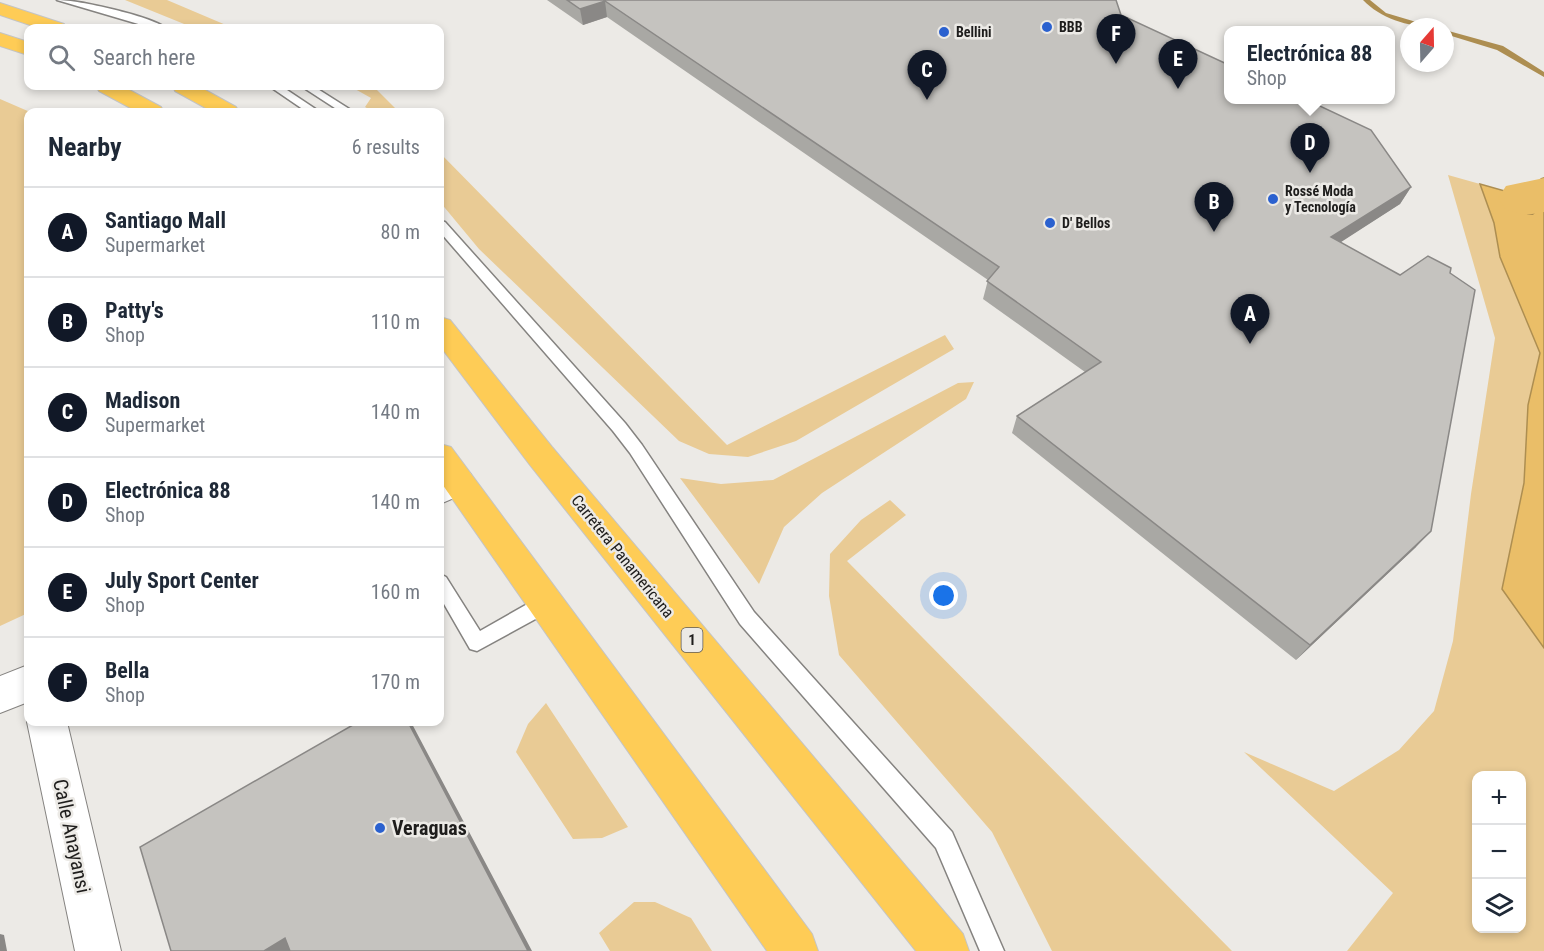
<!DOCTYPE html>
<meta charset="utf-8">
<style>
body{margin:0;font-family:"Roboto Condensed",sans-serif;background:#f2f2f3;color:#1f2937}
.controls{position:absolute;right:18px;bottom:18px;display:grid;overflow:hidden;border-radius:12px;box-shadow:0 3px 9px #0003}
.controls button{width:54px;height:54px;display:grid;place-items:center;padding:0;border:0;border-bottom:2px solid #e0e1e3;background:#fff;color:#1f2937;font:30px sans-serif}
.compass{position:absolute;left:1400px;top:18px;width:54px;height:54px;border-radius:50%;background:#fff;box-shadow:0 3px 9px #0003;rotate:20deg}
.you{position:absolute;left:944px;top:596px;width:21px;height:21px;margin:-15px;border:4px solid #fff;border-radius:50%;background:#1a73e8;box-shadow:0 0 0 9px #1a73e833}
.badge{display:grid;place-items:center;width:39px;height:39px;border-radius:50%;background:#111827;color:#fff;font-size:20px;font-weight:700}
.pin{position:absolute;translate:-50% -50px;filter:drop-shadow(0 2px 3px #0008)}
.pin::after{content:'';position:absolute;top:32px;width:21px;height:18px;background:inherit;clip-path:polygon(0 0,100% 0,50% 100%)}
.popup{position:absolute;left:1224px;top:26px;width:171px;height:78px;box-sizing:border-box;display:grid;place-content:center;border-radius:12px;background:#fff;filter:drop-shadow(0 2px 4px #0005);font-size:20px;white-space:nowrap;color:#747a83}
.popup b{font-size:22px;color:#1f2937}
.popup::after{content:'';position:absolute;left:50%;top:100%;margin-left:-12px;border:12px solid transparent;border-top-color:#fff}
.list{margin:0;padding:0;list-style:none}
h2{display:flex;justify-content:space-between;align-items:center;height:78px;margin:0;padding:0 24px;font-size:26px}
h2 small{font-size:20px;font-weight:400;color:#747a83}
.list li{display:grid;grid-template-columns:39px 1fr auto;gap:18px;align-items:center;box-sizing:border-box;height:90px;padding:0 24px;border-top:2px solid #e0e1e3}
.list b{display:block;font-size:22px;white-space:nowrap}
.list p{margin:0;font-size:20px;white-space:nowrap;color:#747a83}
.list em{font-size:20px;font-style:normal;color:#747a83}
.icon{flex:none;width:33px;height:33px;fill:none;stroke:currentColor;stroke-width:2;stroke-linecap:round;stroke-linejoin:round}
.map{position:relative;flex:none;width:1544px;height:951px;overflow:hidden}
.search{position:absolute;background:#fff;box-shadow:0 3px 9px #0003;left:24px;top:24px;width:420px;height:66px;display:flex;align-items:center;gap:15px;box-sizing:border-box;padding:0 21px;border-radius:12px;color:#747a83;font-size:22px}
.panel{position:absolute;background:#fff;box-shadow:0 3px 9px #0003;left:24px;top:108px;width:420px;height:618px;border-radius:12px}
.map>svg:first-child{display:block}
.green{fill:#e9cb95;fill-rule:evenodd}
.water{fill:#eabe68;stroke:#ad8e51;stroke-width:1.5}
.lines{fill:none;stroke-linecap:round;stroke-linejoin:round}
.stream{fill:#ad8e51;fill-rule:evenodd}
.river{fill:#eabe68;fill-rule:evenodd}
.service-casing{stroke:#858380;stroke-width:3}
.minor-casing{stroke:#858380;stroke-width:2}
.trunk-casing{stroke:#c4c4c4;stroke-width:2}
.service{fill:#fff;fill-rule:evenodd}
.minor{fill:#fff;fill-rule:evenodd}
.trunk{fill:#fecc56;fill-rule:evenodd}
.wall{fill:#a9a8a4}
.shaded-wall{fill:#8a8886}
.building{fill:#c5c3bf;stroke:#8a8886;stroke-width:1.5}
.poi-dot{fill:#2b61cf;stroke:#eceae6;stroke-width:2}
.labels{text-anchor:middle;stroke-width:5;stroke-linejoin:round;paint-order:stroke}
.far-poi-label{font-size:14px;font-weight:bold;fill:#1e1d1c;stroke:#eceae6;text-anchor:start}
.shield{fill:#eceae6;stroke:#5c5a59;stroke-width:1.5}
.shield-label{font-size:15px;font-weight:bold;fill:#1e1d1c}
.street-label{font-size:16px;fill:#1e1d1c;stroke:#eceae6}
.near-poi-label{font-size:20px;font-weight:bold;fill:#1e1d1c;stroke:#eceae6;text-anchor:start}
.near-street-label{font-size:20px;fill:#1e1d1c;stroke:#eceae6}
</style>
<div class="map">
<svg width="1544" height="951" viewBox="0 0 1544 951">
<rect width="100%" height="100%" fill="#eceae6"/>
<path class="green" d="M125 0H167L233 28H194Z
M373 86 399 112H374L365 107 371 98 355 89Z
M0 99 30 112 28 613 0 626Z
M440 153 727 445 945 335 954 349 796 441 748 457 709 454 679 441 479 249 440 202Z
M1448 175 1480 184 1494 223 1500 257 1540 353 1528 405 1524 483 1502 589 1544 648V951H1347L1393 893 1244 752 1334 791 1399 750 1434 711 1453 641 1471 494 1495 338ZM1476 776H1522V928H1476Z
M974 382 966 399 822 493 784 527 759 584 680 478 721 484 773 480 958 383Z
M890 500 906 515 847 561 1232 951H1052L992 832 839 655 829 596 830 554 861 520Z
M546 703 628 827 602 838 573 839 516 752 528 724Z
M634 902H655L691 918 712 951H610L599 933Z"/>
<path class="water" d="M1480 184 1544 202V648L1502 589 1524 483 1528 405 1540 353 1500 257 1494 223Z"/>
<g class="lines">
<path class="stream" d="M1363 0H1370L1386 13 1433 27C1408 27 1380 18 1363 0Z
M1445 30 1503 46 1544 72V77L1497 50 1445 34Z
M1544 177V185L1531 198 1535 213 1533 215H1527L1521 198 1541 178Z"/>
<path class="river" d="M1544 178V212L1526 215 1506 210 1498 198 1506 186Z"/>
<defs>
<path id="service" d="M57 0C79 0 150 16 166 28H152Z
M269 86H281L320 112H307Z
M301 86H313L354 112H341Z
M440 221 445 222 625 423 642 445 754 612 952 832 1004 951H980L936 848 740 624 630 453 613 431 440 232Z
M440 574 446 577 480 631 538 598 545 596 552 598 554 604 552 610 477 651 470 649 440 597Z"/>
<path id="minor" d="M458 469 470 473 475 482 470 491 440 504V476Z
M28 665V702L0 713V676Z
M28 718V722H67L121 951H75L27 722Z"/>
<path id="trunk" d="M0 3 64 24 67 28H39L0 15Z
M0 33 28 42V55L0 46Z
M96 86H122L161 107 164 112H138L99 91Z
M173 86H198L236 107 239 112H213L175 91Z
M440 317 450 320 552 447 963 934 969 951H916L530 465 440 346Z
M440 444 451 447 812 934 818 951H767L440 481Z"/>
</defs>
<use href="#service" class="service-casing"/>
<use href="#minor" class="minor-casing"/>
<use href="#trunk" class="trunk-casing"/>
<use href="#service" class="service"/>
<use href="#minor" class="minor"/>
<use href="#trunk" class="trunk"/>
</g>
<path class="wall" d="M547 0H1116L1121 15 1411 187 1400 204 1340 242 1400 275 1450 273 1416 547 1296 660 1012 433 1017 416 1085 372 983 299 988 280 607 17 583 25Z"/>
<path class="shaded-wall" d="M605 1 607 17 583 25 580 9Z
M1411 187 1400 204 1321 255 1331 237Z
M1431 531 1416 547 1296 660 1310 645Z
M408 722H411L532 951H528Z
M0 934 4 935 7 951H0Z
M285 938 301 951H264Z"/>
<path class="building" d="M567 0H1116L1121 15 1229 65V99H1305L1371 130 1411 187 1331 237 1400 275 1428 256 1451 268 1450 273 1475 290 1431 531 1310 645 1017 416 1101 362 987 281 999 267 605 1 580 9Z
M358 722H408L528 951H290L285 938 264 951H171L140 847Z"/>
<g class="poi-dot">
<circle cx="1047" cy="27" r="6"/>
<circle cx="944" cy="32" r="6"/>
<circle cx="1273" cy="199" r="6"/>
<circle cx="1050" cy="223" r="6"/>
<circle cx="380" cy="828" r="6"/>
</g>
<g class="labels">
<g class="far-poi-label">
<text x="1059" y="32">BBB</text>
<text x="956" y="37">Bellini</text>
<text x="1285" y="196">Rossé Moda<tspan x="1285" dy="16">y Tecnología</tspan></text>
<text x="1062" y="228">D' Bellos</text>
</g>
<rect class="shield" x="681.5" y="628" width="21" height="24" rx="4.5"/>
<g class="shield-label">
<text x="692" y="645">1</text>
</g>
<g class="street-label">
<text transform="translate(623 556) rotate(51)" y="6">Carretera Panamericana</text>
</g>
<g class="near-poi-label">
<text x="392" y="835">Veraguas</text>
</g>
<g class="near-street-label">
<text transform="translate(72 836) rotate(78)" y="7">Calle Anayansi</text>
</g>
</g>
</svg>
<div class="controls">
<button>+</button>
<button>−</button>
<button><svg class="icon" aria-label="layers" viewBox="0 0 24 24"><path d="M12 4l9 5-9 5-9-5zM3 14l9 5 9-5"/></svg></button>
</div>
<svg class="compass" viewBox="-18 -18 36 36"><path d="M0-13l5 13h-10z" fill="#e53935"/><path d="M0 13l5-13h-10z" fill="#747a83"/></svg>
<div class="you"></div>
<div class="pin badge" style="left:1250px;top:344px">A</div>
<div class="pin badge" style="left:1214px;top:232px">B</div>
<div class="pin badge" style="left:927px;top:100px">C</div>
<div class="pin badge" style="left:1310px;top:173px">D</div>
<div class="popup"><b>Electrónica 88</b>Shop</div>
<div class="pin badge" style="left:1178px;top:89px">E</div>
<div class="pin badge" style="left:1116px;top:64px">F</div>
<div class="search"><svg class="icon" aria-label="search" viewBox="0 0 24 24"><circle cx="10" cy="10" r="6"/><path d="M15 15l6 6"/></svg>Search here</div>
<section class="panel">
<h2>Nearby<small>6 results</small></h2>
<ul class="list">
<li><span class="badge">A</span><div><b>Santiago Mall</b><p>Supermarket</p></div><em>80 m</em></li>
<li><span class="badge">B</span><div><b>Patty's</b><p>Shop</p></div><em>110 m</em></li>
<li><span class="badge">C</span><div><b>Madison</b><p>Supermarket</p></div><em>140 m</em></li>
<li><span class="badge">D</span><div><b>Electrónica 88</b><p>Shop</p></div><em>140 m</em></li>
<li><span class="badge">E</span><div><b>July Sport Center</b><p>Shop</p></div><em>160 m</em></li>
<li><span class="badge">F</span><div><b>Bella</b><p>Shop</p></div><em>170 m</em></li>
</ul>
</section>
</div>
